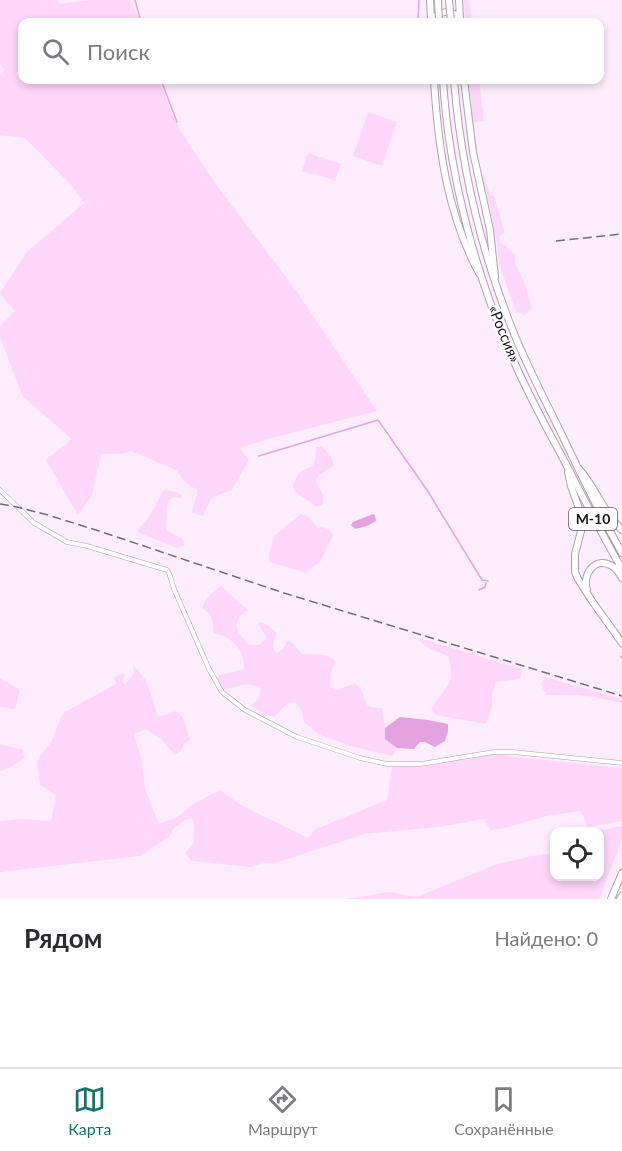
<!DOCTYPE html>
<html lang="ru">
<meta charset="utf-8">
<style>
body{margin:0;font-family:Lato,sans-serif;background:#f2f2f3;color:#2b2b33}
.controls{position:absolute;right:18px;bottom:18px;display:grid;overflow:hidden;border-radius:12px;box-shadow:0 3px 9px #0003}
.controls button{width:54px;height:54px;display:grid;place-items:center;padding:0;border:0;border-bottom:2px solid #e1e1e2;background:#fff;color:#2b2b33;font:30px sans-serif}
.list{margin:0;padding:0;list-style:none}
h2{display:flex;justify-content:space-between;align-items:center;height:78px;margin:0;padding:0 24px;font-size:26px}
h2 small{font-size:20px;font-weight:400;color:#7c7c81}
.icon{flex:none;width:33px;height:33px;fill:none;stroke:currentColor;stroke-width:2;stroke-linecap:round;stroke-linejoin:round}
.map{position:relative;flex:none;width:622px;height:899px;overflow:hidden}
.search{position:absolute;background:#fff;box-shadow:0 3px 9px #0003;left:18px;right:18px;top:18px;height:66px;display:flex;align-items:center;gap:15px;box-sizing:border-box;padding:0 21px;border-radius:12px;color:#7c7c81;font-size:22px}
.sheet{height:168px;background:#fff}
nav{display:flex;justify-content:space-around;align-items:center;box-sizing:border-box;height:84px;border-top:2px solid #e1e1e2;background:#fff;font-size:16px;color:#7c7c81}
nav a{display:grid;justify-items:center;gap:3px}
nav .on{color:#0f766e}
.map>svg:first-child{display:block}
.green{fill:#fed7fb}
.water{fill:#e5a2e1}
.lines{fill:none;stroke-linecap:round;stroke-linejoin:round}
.stream{stroke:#e5a2e1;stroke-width:1.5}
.minor-casing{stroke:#afa0ad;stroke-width:5}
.primary-casing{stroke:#afa0ad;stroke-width:8}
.trunk-casing{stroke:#afa0ad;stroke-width:8}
.minor{stroke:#fff;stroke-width:4}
.primary{stroke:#fff;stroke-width:6}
.trunk{stroke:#fff;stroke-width:6}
.rail{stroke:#746b74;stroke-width:1.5;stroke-dasharray:9 4.5;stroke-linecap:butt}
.trunk-bridge-casing{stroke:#afa0ad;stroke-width:8;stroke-linecap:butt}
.trunk-bridge{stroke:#fff;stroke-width:6}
.labels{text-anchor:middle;stroke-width:4.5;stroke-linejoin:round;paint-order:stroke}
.shield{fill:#fff;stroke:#5e5a5e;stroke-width:1.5}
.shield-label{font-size:14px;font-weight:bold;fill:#191419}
.street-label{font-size:15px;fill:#191419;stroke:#fff}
</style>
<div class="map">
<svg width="622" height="899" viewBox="0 0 622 899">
<rect width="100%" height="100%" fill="#feeefd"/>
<path class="green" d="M0 0H58L59 4 89 0H130L136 12 140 22H22V80H159L170 110 185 138 215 183 295 289 377 411 271 438 240 448 249 460 232 490 211 498 203 516 192 513 198 490 188 485 176 470 131 451 122 454H101L92 495 78 515 46 460 72 439 23 397 0 337V326L15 311 0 293 27 252 84 203 71 185 25 138 0 135V74L4 70 0 64Z
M464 0H469L472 22H465Z
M469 80H479L484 121 473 123Z
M368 112 397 122 382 166 353 156Z
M308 153 319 157V160L320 157 341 164 335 181 314 173 313 175 302 171Z
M482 175H484L490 195 494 196 505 233 499 236 501 243 515 254C513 266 520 271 524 282 527 289 529 298 531 306V310L525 315 516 312 499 263 496 237Z
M322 446 332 458 334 465C330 470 322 471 318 477 313 484 321 488 323 495 324 498 323 502 323 505L317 507 294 491 293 484 299 473 312 466 315 461 316 447Z
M164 490 173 491 182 495V498L174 497 169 500 167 505 166 530 183 539 184 545 177 548 137 532 152 512Z
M301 514 307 516 318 528 322 527 330 531 333 536 320 562 305 573 270 562 268 557 275 535Z
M221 586 248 610C230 622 236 632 249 645H259L267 638 258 624 260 622 269 626 277 634C273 641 271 646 276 654L285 647 287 641H290L302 654 326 655 336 661 331 672 330 687 337 690 355 683 361 689 367 705 371 707 382 708 385 728V739L397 748 393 756 350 746 318 734 304 722 301 709 295 702 288 703 274 717 265 714 251 706C258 699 261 697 260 687L246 684 223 690 217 676 244 669C246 650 231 636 213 633 213 618 213 617 202 608 205 598 213 592 221 586Z
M416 637 522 669 521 679 496 682 492 695V708L486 724 436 715 431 710C436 700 450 686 451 677 451 670 450 663 449 657 438 651 423 648 416 637Z
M133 665 146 680 158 717 176 711 182 716 190 739 183 745 181 751 175 755 161 739 146 729 134 734 142 760 145 789 159 824 176 818 193 804 220 790 241 805 308 838 316 829 387 800 392 767H420L490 754 622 768V821L588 827 581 811 546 816 505 828 490 830 484 819 439 827 364 834 275 863H264L251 867 192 861 185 853 194 843V822L192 818 185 820 173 829 170 836 140 856 0 872V821L21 819 51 821 56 795 40 785 37 761 51 742 63 713 116 684 114 677 123 674H125L122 682 125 685 134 673Z
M545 677 622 699V703L594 697 578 695H546L541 684Z
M0 678 20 690 15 709 0 707Z
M0 744 23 750 24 758 11 767 0 771Z
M622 826V840L599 899H346L389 892 417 897 497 864 543 854 554 855V876H600V832L598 831Z"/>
<path class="water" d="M373 514 375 515 376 521 367 526 355 529 351 525 353 522Z
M400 717 428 720 448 724V731L445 741 435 747 425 742H420L414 749 397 748 385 739V728Z"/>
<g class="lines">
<path class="stream" d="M135 0 141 22
M418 22 419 0
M161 80 177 122
M259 456 378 420 427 490 482 580 488 581
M479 590 485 587 486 583
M621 656 622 658"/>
<defs>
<path id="minor" d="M0 490 34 523 67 542 87 546 167 570 169 573 174 589 209 669 222 692 245 710 297 737 360 758 387 764H421L494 752H513L622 763"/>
<path id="primary" d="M430 0 431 20
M459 0 460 19
M431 21C439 10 451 9 460 19
M434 80C438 146 447 214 479 273
M464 80 473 152 490 230 495 277
M579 469C596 488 603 512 622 530
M568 472 571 486 582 517 581 531 575 554V572L578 579 592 601 622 643
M587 590C582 574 595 556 612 566 617 569 619 573 622 578
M611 899 622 873
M620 899 622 896"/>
<path id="trunk" d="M443 80C449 176 476 278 516 366 531 400 549 432 566 464 584 499 602 535 622 569
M454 80C461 167 482 255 515 336 529 370 546 402 562 435 581 475 600 514 622 553"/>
</defs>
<use href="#minor" class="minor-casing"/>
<use href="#primary" class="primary-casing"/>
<use href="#trunk" class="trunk-casing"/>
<use href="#minor" class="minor"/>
<use href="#primary" class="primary"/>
<use href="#trunk" class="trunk"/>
<path class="rail" d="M556 241 622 234
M0 504 17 507 48 515 99 531 284 593 622 696"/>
<defs>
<path id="trunk-bridge" d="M438 0 439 22
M449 0 451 22"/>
</defs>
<use href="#trunk-bridge" class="trunk-bridge-casing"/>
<use href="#trunk-bridge" class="trunk-bridge"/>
</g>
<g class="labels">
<rect class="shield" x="569" y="508" width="48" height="22" rx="4.5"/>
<g class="shield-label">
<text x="593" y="524">М-10</text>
</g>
<g class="street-label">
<text transform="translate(504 334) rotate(68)" y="5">«Россия»</text>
</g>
</g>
</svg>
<div class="controls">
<button><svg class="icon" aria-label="locate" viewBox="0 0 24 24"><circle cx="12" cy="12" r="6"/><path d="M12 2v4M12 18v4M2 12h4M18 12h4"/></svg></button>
</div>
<div class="search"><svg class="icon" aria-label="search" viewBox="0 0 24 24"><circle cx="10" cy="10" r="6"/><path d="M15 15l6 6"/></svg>Поиск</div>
</div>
<section class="sheet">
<h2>Рядом<small>Найдено: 0</small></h2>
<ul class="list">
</ul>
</section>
<nav>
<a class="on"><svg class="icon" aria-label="map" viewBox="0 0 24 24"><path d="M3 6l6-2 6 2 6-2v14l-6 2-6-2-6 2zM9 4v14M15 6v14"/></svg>Карта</a>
<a><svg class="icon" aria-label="directions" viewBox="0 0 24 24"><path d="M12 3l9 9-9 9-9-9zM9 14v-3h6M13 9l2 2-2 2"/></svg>Маршрут</a>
<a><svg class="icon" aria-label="saved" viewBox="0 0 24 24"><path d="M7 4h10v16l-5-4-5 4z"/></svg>Сохранённые</a>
</nav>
